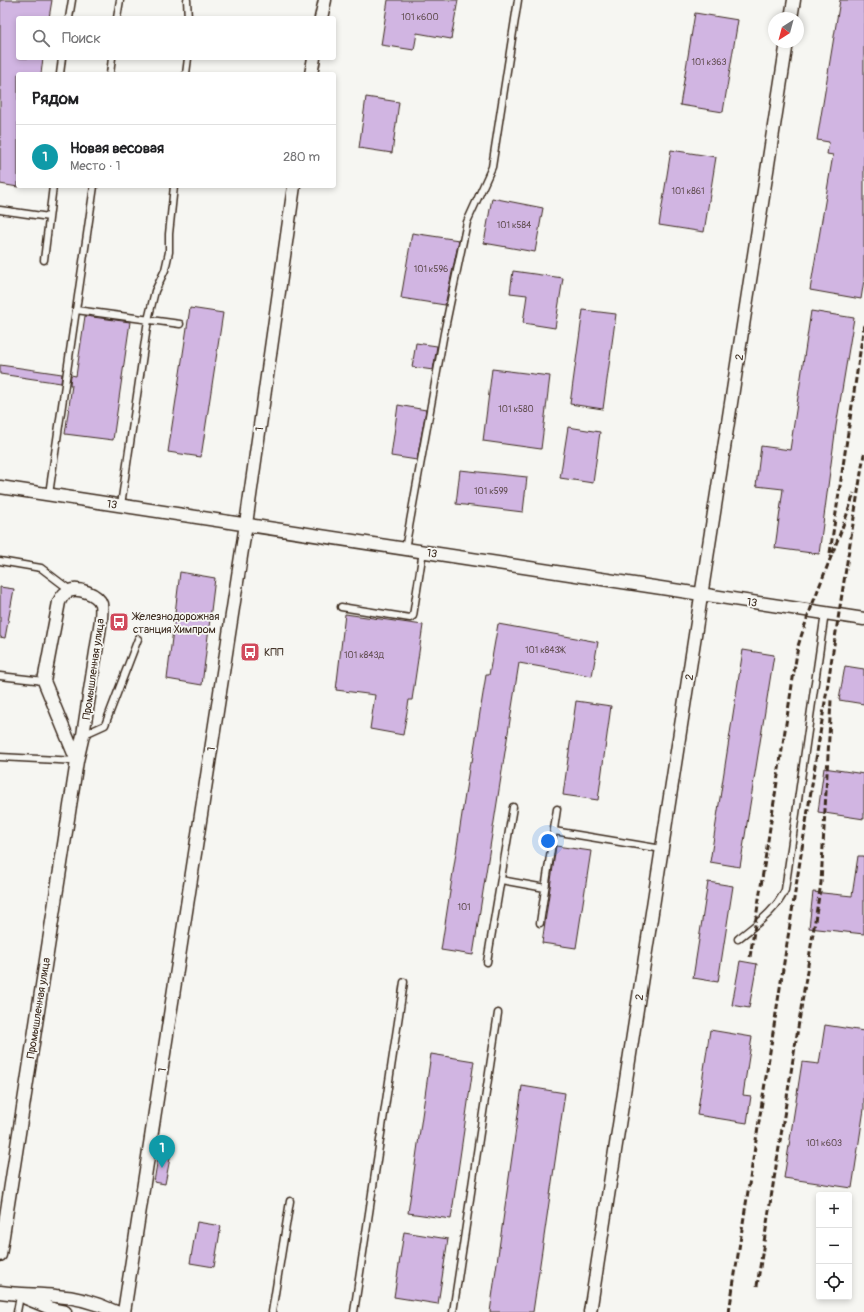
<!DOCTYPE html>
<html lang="ru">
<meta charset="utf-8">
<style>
body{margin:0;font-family:Pangolin,sans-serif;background:#f2f2f2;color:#202124}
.controls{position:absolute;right:12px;bottom:12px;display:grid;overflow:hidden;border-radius:4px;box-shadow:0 2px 6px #0003}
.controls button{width:36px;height:36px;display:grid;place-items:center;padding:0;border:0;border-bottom:1px solid #e0e0e0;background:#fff;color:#202124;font:20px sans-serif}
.compass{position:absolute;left:768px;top:12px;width:36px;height:36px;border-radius:50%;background:#fff;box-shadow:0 2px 6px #0003;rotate:216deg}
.you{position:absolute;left:548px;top:841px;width:14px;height:14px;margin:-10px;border:3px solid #fff;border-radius:50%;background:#1a73e8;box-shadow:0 0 0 6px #1a73e833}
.badge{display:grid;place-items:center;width:26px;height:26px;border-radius:50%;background:#ea580c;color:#fff;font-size:13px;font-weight:700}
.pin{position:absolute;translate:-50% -33px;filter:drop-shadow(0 1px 2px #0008)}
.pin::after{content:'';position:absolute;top:21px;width:14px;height:12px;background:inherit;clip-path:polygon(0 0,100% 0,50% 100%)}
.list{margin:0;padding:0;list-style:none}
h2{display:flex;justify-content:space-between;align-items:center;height:52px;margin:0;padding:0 16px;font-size:17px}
h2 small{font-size:13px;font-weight:400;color:#757577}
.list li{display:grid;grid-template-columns:26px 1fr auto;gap:12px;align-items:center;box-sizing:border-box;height:64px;padding:0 16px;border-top:1px solid #e0e0e0}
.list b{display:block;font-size:15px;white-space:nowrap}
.list p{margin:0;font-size:13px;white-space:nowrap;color:#757577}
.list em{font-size:13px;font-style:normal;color:#757577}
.icon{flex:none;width:22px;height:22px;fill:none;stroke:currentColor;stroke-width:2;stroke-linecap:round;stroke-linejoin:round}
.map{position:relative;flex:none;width:864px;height:1312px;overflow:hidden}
.search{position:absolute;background:#fff;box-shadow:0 2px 6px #0003;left:16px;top:16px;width:320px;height:44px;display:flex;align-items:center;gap:10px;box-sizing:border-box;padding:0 14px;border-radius:4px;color:#757577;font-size:15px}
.panel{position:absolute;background:#fff;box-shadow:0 2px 6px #0003;left:16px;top:72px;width:320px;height:116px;border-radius:4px}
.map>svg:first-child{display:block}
.building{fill:#d1b5e2;stroke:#3b2a1e}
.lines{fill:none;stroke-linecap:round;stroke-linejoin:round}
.service-casing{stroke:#3b2a1e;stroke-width:9}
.minor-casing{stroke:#3b2a1e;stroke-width:15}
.service{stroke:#f6f6f2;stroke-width:6}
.minor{stroke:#f6f6f2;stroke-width:12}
.rail{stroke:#3b2a1e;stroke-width:3;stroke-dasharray:6 3;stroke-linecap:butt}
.labels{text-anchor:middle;stroke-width:3.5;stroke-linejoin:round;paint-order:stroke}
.number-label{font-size:9px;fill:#604d4f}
.street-label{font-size:11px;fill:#3b2a1e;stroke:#f6f6f2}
.poi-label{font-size:11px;fill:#3b2a1e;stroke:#f6f6f2;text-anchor:start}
</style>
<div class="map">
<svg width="864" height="1312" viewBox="0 0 864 1312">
<rect width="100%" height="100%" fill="#f6f6f2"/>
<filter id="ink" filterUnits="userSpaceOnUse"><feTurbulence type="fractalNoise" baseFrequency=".025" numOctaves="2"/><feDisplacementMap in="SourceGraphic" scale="8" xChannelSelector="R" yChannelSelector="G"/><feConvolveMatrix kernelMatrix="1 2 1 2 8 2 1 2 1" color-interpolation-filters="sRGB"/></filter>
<g filter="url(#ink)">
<path class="building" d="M0 0H52L49 18H18V58H43L41 74H18V187L0 184Z
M388 0H458L451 39 417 33 414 50 381 45Z
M840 0H864V280L861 299 810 290 833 155 827 154 829 142 817 140Z
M695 13 738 20 723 112 680 105Z
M366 97 399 102 392 153 359 148Z
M671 150 716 157 704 232 659 225Z
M492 198 543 208 535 252 484 243Z
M412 233 459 240 445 305 401 298Z
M513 271 563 278 555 328 523 323 527 295 510 293Z
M190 308 223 313 201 457 168 452Z
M583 310 616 314 603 409 570 404Z
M811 311 854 318 836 426 819 554 775 548 783 489 756 486 761 446 790 450Z
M85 316 130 322 113 440 65 434 72 385H70L71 375 76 376Z
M416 343 437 346 433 370 412 367Z
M0 365 62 374 61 383 0 374Z
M492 369 550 376 541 449 483 441Z
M398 405 426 410 417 460 391 456Z
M568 427 600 432 593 483 560 478Z
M460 470 527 477 523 512 456 504Z
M180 572 215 578 202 685 167 679Z
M0 587 14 589 5 638 0 637Z
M345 614 423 625 412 700H409L403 735 370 729 375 695 336 690Z
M498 624 598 642 592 676 519 663 473 955 441 950 470 762H472L486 675H489Z
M743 650 774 655 740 867 710 862Z
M845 666 864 669V704L839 700Z
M576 701 611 706 598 800 563 795Z
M824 768 864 774V819L818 812Z
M556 846 591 851 576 948 542 943Z
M858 856H864V934L809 928 813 892 852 896Z
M708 882 733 886 718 982 693 978Z
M740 961 757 964 749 1008 732 1005Z
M825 1025 864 1031V1109L852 1188 784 1178 802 1062 819 1064Z
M710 1030 752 1037 743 1095 751 1096 747 1123 697 1115Z
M431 1054 474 1061 451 1219 408 1213Z
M522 1086 565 1093 533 1312H490Z
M159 1151 171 1153 165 1184 154 1182Z
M197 1222 221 1226 214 1267 190 1263Z
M404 1232 448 1239 438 1304 394 1297Z"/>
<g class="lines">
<defs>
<path id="service" d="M187 0 188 18
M69 18 72 0
M117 18 120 0
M60 74 62 58
M110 74 112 58
M186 74 188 58
M0 210 49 217
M44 260 53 186
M76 310 94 186
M49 494 76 310 180 324
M121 505 148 320 155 291 165 270 169 252V234L174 186
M405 549 444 333 467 222 492 167 518 0
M0 561 41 568 70 590
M341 607 410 618 413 616 423 551
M0 676 44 681
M83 735 105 725 138 639
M0 757 77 761
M554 831 662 849
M501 880 545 888
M540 923 557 809
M738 939C756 924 776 911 785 890L825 613
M487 962 513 807
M17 1312 20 1296
M272 1312 290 1201
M354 1312 404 982
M453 1312 498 1013"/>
<path id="minor" d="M321 18 325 0
M791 18 794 0
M311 74 314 58
M0 487 864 619
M0 1255 77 761 83 735 101 620C101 615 102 609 101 604 98 594 78 587 69 591 63 593 61 598 59 602L44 681 77 761
M0 1292C19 1295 37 1294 56 1296 77 1297 97 1303 116 1312
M26 1298 55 1310 65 1312
M124 1312 246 524 294 186
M590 1312 787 42"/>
</defs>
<use href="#service" class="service-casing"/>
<use href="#minor" class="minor-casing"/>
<use href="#service" class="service"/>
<use href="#minor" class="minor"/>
<path class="rail" d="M830 553 864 325
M750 957 798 646C814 594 838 545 854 493
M757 1286 821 883 831 700
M729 1312 864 454"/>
</g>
</g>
<defs>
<symbol id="bus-square" viewBox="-11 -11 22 22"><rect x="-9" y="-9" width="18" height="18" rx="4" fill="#d1495b" stroke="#f6f6f2"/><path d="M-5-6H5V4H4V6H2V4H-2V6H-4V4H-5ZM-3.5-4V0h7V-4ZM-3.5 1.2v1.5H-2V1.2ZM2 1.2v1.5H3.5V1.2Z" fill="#fff"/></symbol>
</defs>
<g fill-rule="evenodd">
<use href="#bus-square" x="108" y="611" width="22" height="22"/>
<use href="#bus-square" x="239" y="641" width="22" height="22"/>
</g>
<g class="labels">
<g class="number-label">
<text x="420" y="20">101 к600</text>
<text x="709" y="65">101 к363</text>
<text x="688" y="194">101 к861</text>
<text x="514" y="228">101 к584</text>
<text x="431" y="272">101 к596</text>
<text x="516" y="412">101 к580</text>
<text x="491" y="494">101 к599</text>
<text x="545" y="653">101 к843Ж</text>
<text x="364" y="658">101 к843Д</text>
<text x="464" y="910">101</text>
<text x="824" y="1146">101 к603</text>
</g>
<g class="street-label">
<text transform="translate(739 357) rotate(-81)" y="4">2</text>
<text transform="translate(259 429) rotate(-82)" y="4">1</text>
<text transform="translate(112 504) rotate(9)" y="4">13</text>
<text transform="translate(432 553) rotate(9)" y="4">13</text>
<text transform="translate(752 602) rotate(9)" y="4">13</text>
<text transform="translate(93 669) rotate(-82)" y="4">Промышленная улица</text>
<text transform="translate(689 677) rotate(-81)" y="4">2</text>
<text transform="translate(211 749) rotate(-81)" y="4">1</text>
<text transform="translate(639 997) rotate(-81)" y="4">2</text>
<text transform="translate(38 1008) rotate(-81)" y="4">Промышленная улица</text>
<text transform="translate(162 1070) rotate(-81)" y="4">1</text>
</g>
<g class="poi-label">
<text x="133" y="620">Железнодорожная<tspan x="133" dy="13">станция Химпром</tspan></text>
<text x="264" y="656">КПП</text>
</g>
</g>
</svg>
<div class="controls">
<button>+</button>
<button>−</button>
<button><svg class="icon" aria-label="locate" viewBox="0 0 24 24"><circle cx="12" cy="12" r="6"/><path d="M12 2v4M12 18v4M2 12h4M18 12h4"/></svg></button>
</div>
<svg class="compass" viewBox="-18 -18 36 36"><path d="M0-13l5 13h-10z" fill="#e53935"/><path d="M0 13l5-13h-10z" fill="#757577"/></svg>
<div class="you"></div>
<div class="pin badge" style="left:162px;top:1168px;background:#0f9aa8">1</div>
<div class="search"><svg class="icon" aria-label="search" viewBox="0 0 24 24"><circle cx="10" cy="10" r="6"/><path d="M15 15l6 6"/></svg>Поиск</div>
<section class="panel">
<h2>Рядом<small></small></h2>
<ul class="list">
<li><span class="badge" style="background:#0f9aa8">1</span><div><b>Новая весовая</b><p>Место · 1</p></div><em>280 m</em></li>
</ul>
</section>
</div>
